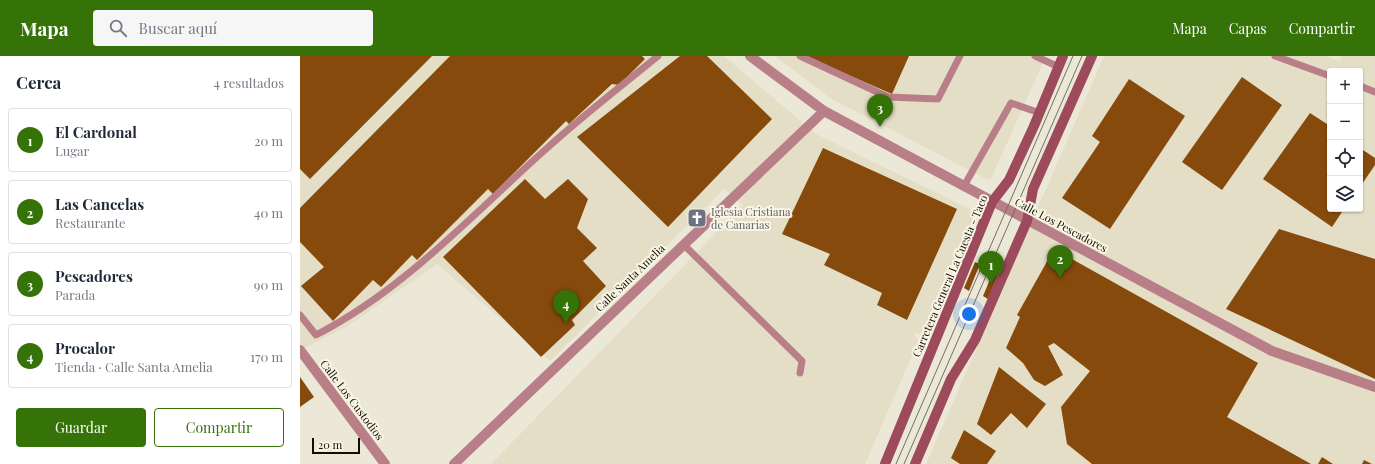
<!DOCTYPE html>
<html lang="es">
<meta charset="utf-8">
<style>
body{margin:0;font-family:"Playfair Display",serif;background:#f6f6f7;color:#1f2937}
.controls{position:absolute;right:12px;top:12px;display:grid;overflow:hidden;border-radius:4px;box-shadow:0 1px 3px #0004}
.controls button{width:36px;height:36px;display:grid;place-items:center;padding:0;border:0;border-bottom:1px solid #e0e1e3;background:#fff;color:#1f2937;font:20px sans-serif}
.scale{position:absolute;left:12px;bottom:10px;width:48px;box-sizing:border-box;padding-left:4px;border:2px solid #100e08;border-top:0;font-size:11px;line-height:14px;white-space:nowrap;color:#100e08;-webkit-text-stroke:3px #faf5e4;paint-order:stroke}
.you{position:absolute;left:669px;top:258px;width:14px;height:14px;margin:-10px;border:3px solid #fff;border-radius:50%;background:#1a73e8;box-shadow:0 0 0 6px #1a73e833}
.badge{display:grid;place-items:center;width:26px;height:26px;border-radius:50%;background:#357207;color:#fff;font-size:13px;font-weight:700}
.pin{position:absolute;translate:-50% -33px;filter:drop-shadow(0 1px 2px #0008)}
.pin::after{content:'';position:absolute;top:21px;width:14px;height:12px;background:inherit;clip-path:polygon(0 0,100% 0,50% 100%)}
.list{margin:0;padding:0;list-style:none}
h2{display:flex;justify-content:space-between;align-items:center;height:52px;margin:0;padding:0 16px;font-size:17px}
h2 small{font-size:13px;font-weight:400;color:#747a83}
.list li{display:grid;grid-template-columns:26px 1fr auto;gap:12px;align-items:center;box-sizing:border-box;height:64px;margin:0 8px 8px;padding:0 8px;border:1px solid #e0e1e3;border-radius:4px}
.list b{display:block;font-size:15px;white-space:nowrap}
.list p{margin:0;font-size:13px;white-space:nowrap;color:#747a83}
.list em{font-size:13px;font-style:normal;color:#747a83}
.actions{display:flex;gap:8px;padding:12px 16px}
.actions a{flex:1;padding:9px 0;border:1px solid #357207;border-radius:4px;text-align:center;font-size:14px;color:#357207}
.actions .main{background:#357207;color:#fff}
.icon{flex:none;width:22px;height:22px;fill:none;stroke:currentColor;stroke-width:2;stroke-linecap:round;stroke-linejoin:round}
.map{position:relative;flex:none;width:1075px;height:408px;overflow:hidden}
header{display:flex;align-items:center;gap:24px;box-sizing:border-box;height:56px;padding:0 20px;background:#357207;color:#fff}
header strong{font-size:19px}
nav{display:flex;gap:22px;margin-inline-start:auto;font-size:14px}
.search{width:280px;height:36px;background:#f6f6f7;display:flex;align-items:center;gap:10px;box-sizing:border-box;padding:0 14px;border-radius:4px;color:#747a83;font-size:15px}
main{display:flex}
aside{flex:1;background:#fff}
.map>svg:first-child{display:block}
.built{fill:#e5dec6;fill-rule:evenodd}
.building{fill:#854a0c}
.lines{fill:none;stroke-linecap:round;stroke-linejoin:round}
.lane{stroke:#b97f89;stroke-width:7}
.street{stroke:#b97f89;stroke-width:10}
.secondary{stroke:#9d4a5d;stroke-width:10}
.tram{stroke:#726f64;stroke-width:1}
.labels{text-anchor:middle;stroke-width:4;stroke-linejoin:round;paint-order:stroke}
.worship-label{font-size:11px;fill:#5b616d;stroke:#faf5e4;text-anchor:start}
.street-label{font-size:11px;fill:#100e08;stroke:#faf5e4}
</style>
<header>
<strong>Mapa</strong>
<div class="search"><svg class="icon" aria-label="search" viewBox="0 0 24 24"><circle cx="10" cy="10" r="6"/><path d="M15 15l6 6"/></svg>Buscar aquí</div>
<nav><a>Mapa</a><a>Capas</a><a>Compartir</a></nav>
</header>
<main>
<aside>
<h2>Cerca<small>4 resultados</small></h2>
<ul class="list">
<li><span class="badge">1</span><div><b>El Cardonal</b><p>Lugar</p></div><em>20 m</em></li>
<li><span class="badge">2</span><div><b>Las Cancelas</b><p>Restaurante</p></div><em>40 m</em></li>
<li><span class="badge">3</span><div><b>Pescadores</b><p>Parada</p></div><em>90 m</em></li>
<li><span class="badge">4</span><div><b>Procalor</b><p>Tienda · Calle Santa Amelia</p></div><em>170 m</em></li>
</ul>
<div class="actions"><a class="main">Guardar</a><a>Compartir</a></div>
</aside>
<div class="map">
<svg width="1075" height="408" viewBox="0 0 1075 408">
<rect width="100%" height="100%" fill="#ece8d7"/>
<path class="built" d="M0 0H424L516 78 676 156 621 278 614 277 618 286 565 408H191L443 149 424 133 250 305 137 208 48 270 5 292 0 287Z
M475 0H746L690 125 530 42Z
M804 0H1025L1039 5 1042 0H1075V408H626ZM1030 15H1060V153H1030Z"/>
<path class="building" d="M0 0H132L10 123 0 113Z
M150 0H342L345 3 319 29 312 28 269 68 266 65 193 138 188 133 117 204 112 199 81 231 73 224 33 265 1 230 24 211 0 186V152Z
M380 0H407L472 63 368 171 277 81Z
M505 0H609L592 38Z
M942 21 982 49 922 134 882 106Z
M829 23 885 60 810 173 762 142 800 86 792 80Z
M1010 57 1030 70V153H1044L1032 171 963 123Z
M523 92 657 153 607 264 577 249 582 237 524 209 530 198 482 178Z
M1060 92 1075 102V109L1060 131Z
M225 123 245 143 268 123 288 143 277 172 297 192 283 205 306 230 272 264 275 269 241 301 143 201Z
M979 173 1075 203V323L926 253Z
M754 193 958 307 927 361 1011 408H792L767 388 761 351 790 315 754 287 748 290 763 319 745 330 734 324 723 307 706 292 720 261 717 259Z
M675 206 680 208 669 235 664 232Z
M694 214 699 216 688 243 683 240Z
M699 311 746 348 727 372 711 357 691 379 677 368Z
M0 321 14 341 0 351Z
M664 374 696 395 687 408H660L651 402Z
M1022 401 1033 408H1018Z
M1064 404 1072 408H1062Z"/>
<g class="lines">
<path class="lane" d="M500 0 588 41 638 43 660 0
M735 0 759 11
M975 0 1030 20
M1060 30 1075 36
M664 130 711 47 740 57
M383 188 502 305 500 317
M0 259 16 279C104 234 173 158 246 93 282 60 320 31 358 0"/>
<path class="street" d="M450 0 524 55 972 295 1075 331
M0 294 85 408
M154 408 524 55"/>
<path class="secondary" d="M585 408 692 146 709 124 734 70 763 0
M615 408 651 323 675 284 727 165 733 133 792 0"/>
<path class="tram" d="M596 408 773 0
M604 408 782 0"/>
</g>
<defs>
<symbol id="church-square" viewBox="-11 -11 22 22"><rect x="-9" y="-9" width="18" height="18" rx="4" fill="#6b7280" stroke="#faf5e4"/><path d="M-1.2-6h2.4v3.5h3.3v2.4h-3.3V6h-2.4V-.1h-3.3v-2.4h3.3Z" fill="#fff"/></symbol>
</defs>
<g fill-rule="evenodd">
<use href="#church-square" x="386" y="151" width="22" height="22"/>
</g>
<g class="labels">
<g class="worship-label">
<text x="411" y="160">Iglesia Cristiana<tspan x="411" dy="13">de Canarias</tspan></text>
</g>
<g class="street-label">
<text transform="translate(761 169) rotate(28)" y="4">Calle Los Pescadores</text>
<text transform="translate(650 220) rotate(-67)" y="4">Carretera General La Cuesta - Taco</text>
<text transform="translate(330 222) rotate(-44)" y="4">Calle Santa Amelia</text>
<text transform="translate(52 344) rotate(53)" y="4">Calle Los Custodios</text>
</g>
</g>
</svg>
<div class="controls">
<button>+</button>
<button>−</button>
<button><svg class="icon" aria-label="locate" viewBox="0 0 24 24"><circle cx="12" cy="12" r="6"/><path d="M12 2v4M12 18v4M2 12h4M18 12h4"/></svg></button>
<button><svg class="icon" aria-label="layers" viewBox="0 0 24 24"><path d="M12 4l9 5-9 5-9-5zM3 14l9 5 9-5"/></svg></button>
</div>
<div class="scale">20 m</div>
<div class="you"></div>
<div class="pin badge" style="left:691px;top:228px">1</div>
<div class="pin badge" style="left:760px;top:222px">2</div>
<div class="pin badge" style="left:580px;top:71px">3</div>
<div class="pin badge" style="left:266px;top:267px">4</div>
</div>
</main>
